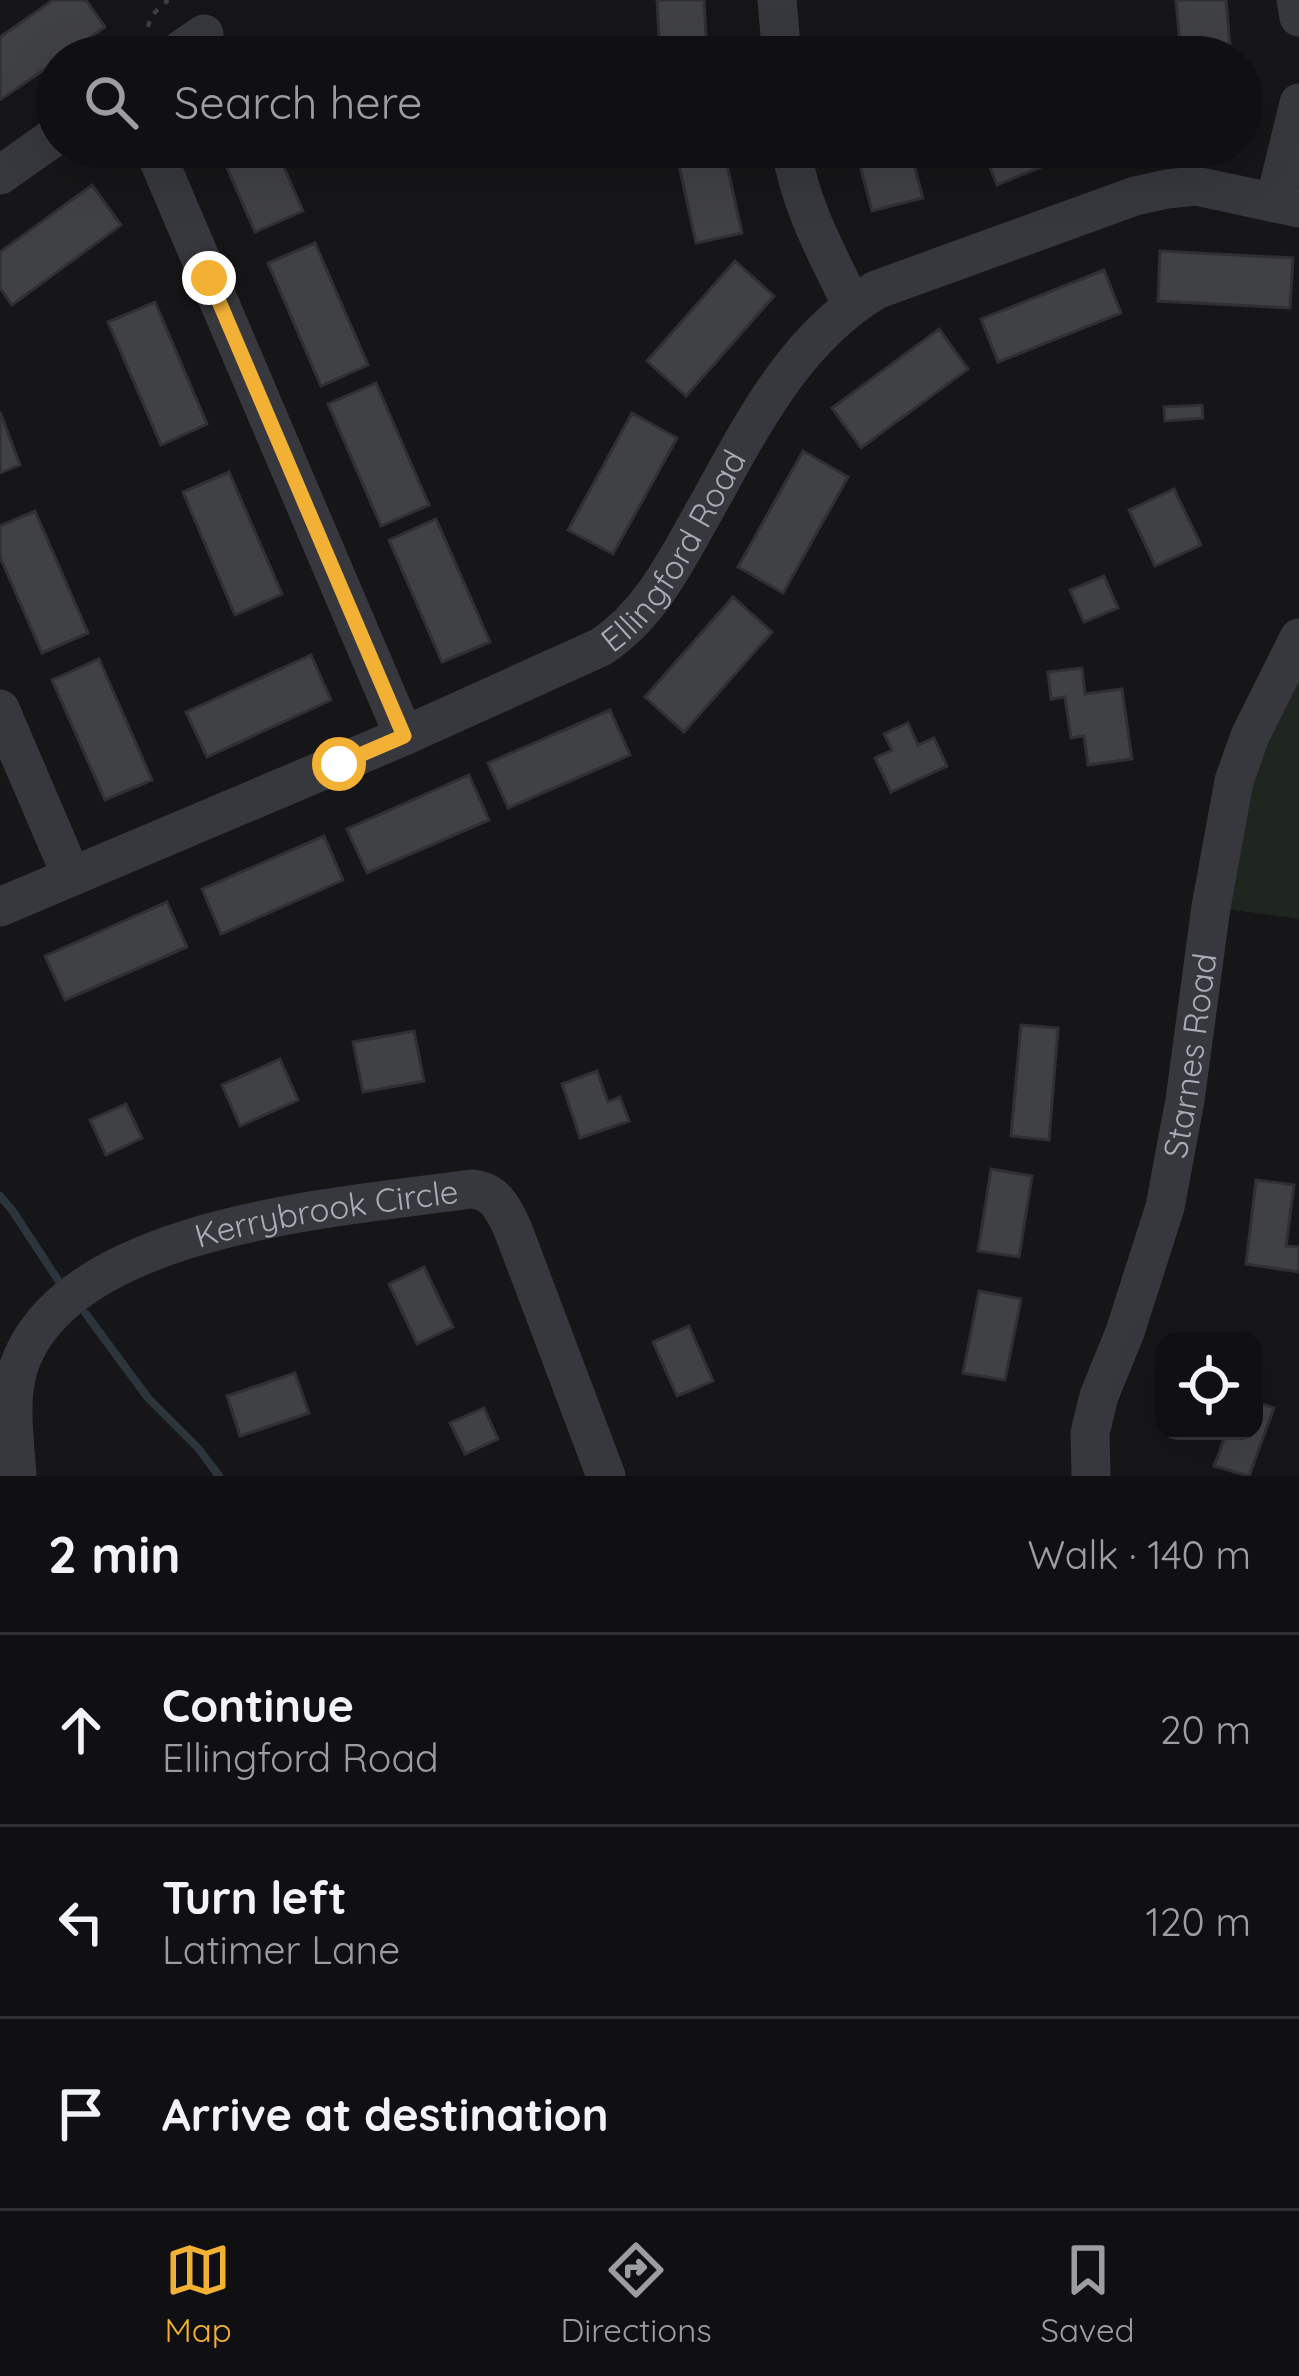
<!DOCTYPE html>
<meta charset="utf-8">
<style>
body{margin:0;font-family:Quicksand,sans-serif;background:#19191b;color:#f1f3f6}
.controls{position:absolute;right:36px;bottom:36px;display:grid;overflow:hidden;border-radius:24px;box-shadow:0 12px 48px #0002}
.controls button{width:108px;height:108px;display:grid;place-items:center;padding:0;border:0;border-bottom:3px solid #303032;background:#101012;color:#f1f3f6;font:60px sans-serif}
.stop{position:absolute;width:36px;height:36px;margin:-27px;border:9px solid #f2b134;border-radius:50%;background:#fff}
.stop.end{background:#f2b134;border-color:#fff;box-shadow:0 3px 12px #0008}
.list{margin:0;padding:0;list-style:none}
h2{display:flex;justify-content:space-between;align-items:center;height:156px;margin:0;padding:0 48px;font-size:51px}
h2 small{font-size:39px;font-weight:400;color:#9c9d9f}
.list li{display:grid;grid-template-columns:78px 1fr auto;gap:36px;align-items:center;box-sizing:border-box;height:192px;padding:0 48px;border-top:3px solid #303032}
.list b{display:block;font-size:45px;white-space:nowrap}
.list p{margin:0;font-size:39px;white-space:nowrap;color:#9c9d9f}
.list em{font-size:39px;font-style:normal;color:#9c9d9f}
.icon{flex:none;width:66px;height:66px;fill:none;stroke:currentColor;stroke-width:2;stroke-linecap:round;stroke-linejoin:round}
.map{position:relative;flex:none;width:1299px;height:1476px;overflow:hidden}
.search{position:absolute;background:#101012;box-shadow:0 12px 48px #0002;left:36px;right:36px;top:36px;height:132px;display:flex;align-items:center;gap:30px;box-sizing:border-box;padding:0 42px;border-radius:66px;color:#9c9d9f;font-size:45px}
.sheet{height:732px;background:#101012}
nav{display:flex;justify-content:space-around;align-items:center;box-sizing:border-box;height:168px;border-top:3px solid #303032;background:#101012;font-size:33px;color:#9c9d9f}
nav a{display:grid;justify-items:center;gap:6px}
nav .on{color:#f2b134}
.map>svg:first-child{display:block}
.green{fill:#1e261f}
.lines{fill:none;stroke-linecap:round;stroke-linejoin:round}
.stream{stroke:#2c353c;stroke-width:8}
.building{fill:#404145;stroke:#303034;stroke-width:3}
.path{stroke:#3d3f44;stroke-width:4.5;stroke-dasharray:6 9;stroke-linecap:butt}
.minor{stroke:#37383d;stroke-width:39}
.route{stroke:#f2b134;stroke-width:15}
.labels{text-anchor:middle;stroke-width:9;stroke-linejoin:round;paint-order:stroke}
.street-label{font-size:33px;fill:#a8adb8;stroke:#111113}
</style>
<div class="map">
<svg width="1299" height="1476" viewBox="0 0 1299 1476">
<rect width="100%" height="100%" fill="#161618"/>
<path class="green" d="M1299 653V919L1211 907 1234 781Z"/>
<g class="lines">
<path class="stream" d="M0 1196 12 1210 58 1280
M86 1314 148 1398 198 1448 219 1476"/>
</g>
<path class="building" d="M53 0H86L105 27 62 57H57V61L0 100V37Z
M657 0H704L707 57H660Z
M1176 0H1226L1231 57H1181Z
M218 147H275L303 211 255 232Z
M675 147H723L742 233 696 243Z
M855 147H909L923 198 872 211Z
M982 147H1090L997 185Z
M92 185 121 225 12 305 0 288V252Z
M315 243 368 365 321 386 268 263Z
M1160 251 1293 258 1290 308 1158 301Z
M735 261 774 296 686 396 647 361Z
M1104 270 1121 313 998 362 981 319Z
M155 302 207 424 161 445 108 322Z
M939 329 968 369 861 448 832 408Z
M376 383 429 505 381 526 328 404Z
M1202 405 1203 418 1165 421 1164 407Z
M0 412 20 465 0 473Z
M632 413 677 438 613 554 568 530Z
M803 451 848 477 783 593 738 567Z
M229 472 282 594 235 615 183 492Z
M1174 489 1201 545 1155 566 1129 510Z
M35 511 88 633 42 653 0 557V526Z
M436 519 490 642 442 662 389 540Z
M1104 576 1118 608 1084 622 1070 590Z
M733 597 772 632 684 732 645 697Z
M311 655 331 700 207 757 186 712Z
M99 659 152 780 105 800 52 680Z
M1082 668 1085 694 1122 689 1132 759 1088 765 1084 736 1071 738 1065 697 1051 699 1048 672Z
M610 710 630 755 508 808 488 763Z
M908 723 918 745 934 738 947 766 891 792 875 758 892 750 884 734Z
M469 775 489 820 367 873 347 829Z
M324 836 343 880 221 934 202 889Z
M167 902 187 947 65 1000 45 956Z
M1021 1025 1058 1028 1049 1140 1011 1136Z
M414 1031 424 1081 363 1092 353 1042Z
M280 1059 298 1100 240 1126 222 1085Z
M597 1071 608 1102 620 1097 629 1121 580 1138 562 1084Z
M126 1104 142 1138 106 1155 90 1120Z
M991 1169 1032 1176 1019 1257 978 1251Z
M1256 1180 1294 1185 1286 1246 1299 1247V1272L1246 1264Z
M424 1267 453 1327 417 1344 389 1284Z
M979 1291 1021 1299 1005 1380 963 1373Z
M689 1326 713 1381 677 1396 653 1342Z
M295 1373 309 1413 240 1436 227 1396Z
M1254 1401 1274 1408 1249 1476 1214 1466 1227 1431H1254Z
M484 1408 498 1439 465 1454 450 1423Z"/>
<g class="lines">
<path class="path" d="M148 27 151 16 168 0"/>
<g class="minor">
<path d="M777 0 782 57"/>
<path d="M1296 0 1299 17"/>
<path d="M171 57 204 34"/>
<path d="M153 147 404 736"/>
<path d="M791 147C799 204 827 254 852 305"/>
<path d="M0 175 57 135"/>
<path d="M1275 202 1299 103"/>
<path d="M0 709 71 875"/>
<path id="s1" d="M0 907 404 736 601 647C646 617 671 571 697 524 746 438 788 343 876 290L1135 196 1167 189 1196 186 1299 208"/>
<path id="s2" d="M17 1476C15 1441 8 1400 19 1366 68 1224 345 1207 471 1189 494 1190 503 1208 512 1227L606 1476"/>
<path id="s3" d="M1091 1476 1090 1433 1099 1396 1125 1332 1165 1207 1185 1100 1211 907 1234 781 1250 736 1299 638"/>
</g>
</g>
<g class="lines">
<path class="route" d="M209 278 404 736 339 764"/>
</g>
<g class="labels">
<g class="street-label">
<text dy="12" stroke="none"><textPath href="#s1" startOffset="777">Ellingford Road</textPath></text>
<text dy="12" stroke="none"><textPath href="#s3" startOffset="435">Starnes Road</textPath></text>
<text dy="12" stroke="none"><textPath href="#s2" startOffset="471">Kerrybrook Circle</textPath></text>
</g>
</g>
</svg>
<div class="controls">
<button><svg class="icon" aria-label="locate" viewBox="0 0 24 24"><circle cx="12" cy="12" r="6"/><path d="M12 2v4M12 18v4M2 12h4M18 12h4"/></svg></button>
</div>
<div class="stop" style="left:339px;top:764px"></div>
<div class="stop end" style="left:209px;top:278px"></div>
<div class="search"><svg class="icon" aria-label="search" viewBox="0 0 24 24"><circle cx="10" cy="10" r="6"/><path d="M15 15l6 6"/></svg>Search here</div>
</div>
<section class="sheet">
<h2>2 min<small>Walk · 140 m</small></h2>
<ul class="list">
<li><svg class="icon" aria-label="ahead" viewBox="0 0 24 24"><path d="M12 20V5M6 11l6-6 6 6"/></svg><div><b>Continue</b><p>Ellingford Road</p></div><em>20 m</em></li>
<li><svg class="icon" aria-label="left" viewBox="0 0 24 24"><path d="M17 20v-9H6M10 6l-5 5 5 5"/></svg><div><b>Turn left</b><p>Latimer Lane</p></div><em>120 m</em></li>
<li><svg class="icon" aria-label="arrive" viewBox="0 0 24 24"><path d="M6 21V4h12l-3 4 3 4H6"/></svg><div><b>Arrive at destination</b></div></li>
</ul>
</section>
<nav>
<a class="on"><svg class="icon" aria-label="map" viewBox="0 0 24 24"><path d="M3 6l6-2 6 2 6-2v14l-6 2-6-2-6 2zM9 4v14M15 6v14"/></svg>Map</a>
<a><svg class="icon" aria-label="directions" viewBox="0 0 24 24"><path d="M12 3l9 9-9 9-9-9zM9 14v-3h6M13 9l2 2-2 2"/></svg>Directions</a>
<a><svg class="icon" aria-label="saved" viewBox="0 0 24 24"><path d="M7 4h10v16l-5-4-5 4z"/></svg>Saved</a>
</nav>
